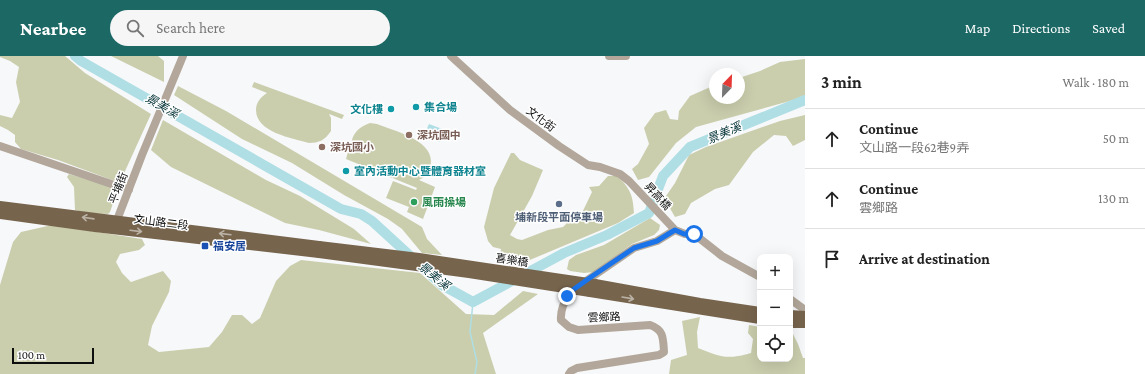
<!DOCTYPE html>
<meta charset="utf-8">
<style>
body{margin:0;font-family:"Crimson Pro","Noto Sans TC",serif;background:#f6f6f6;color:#222}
.controls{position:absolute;right:12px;bottom:12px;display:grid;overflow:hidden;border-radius:8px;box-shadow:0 4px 16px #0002}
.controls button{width:36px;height:36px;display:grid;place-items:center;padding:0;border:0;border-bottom:1px solid #e0e0e0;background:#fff;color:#222;font:20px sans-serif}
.compass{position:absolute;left:709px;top:12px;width:36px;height:36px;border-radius:50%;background:#fff;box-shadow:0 4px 16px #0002;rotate:23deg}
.scale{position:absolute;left:12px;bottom:10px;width:82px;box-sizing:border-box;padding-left:4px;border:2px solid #0d0e0e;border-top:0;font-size:11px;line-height:14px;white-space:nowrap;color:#0d0e0e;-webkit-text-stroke:3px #fff;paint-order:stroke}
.stop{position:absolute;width:12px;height:12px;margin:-9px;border:3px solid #1a73e8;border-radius:50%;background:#fff}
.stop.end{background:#1a73e8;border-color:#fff;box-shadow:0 1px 4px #0008}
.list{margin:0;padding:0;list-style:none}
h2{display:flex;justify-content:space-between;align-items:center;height:52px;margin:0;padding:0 16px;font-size:17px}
h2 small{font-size:13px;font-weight:400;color:#767676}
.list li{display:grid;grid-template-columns:26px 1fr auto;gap:12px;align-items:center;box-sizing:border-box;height:60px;padding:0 16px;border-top:1px solid #e0e0e0}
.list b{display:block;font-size:15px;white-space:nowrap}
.list p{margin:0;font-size:13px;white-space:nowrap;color:#767676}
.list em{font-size:13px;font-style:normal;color:#767676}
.icon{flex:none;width:22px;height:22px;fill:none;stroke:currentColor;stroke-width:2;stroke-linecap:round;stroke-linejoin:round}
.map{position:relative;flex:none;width:805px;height:318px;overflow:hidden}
header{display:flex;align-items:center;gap:24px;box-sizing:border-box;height:56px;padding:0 20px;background:#1b6865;color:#fff}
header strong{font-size:19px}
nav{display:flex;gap:22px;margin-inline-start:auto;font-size:14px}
.search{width:280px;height:36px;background:#f6f6f6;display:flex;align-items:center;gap:10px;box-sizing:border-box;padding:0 14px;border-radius:22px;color:#767676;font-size:15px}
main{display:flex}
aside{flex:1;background:#fff}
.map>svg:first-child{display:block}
.green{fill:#cacead}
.water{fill:#afdee4}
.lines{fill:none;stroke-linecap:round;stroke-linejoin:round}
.stream{stroke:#afdee4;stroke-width:1.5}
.river{stroke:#afdee4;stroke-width:10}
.minor{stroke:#b2a79a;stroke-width:8}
.major{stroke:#77644d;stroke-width:10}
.major-bridge{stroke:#77644d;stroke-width:10}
.oneway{stroke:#bbb2a6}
.route{stroke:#1a73e8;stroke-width:5}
.culture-dot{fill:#0f9aa8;stroke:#fff;stroke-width:1.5}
.education-dot{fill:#8d6e63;stroke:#fff;stroke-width:1.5}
.leisure-dot{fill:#2e9e5b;stroke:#fff;stroke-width:1.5}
.service-dot{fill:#5c6f8a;stroke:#fff;stroke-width:1.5}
.transit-dot{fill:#1a4fb4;stroke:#fff;stroke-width:1.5}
.labels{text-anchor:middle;stroke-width:3;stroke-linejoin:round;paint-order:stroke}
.culture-label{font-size:11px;font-weight:bold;fill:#0d838f;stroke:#fff;text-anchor:start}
.street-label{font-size:11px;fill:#0d0e0e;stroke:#fff}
.education-label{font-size:11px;font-weight:bold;fill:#785e54;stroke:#fff;text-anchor:start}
.leisure-label{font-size:11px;font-weight:bold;fill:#27864d;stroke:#fff;text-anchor:start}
.service-label{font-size:11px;font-weight:bold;fill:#4e5e75;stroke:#fff}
.transit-label{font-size:11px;font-weight:bold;fill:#164399;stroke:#fff;text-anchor:start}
.water-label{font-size:12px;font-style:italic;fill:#013035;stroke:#fff}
</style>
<header>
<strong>Nearbee</strong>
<div class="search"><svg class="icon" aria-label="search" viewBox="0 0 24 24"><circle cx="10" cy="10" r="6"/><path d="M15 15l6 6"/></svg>Search here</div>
<nav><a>Map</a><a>Directions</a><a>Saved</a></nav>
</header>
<main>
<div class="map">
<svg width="805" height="318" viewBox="0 0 805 318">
<rect width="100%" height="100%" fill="#f7f8fa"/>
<path class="green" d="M0 0H65L85 17 151 58 121 124H112L58 104 21 93 15 86V79L8 74 0 70V59L12 62 20 46 16 26 19 11 10 5 0 1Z
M111 0H158L164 5V26Z
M805 3V39L797 43 696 71 676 87 649 121 638 124 632 113 638 108 649 88 644 72 655 57 666 54 670 63 678 64 679 55 690 40 715 29V42H739V22L760 15 780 6Z
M254 26 344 59 342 63 329 58 331 62V75C325 84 319 87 309 87 291 82 256 76 256 54 256 46 261 41 267 37L252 31Z
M178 30 226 55 422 171 427 183 442 199 422 197 402 173 388 163 344 139 292 107 242 83 174 39Z
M805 59V84L793 90 786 80 774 79 753 96 729 129 715 133 691 147 685 158 675 161 667 147 666 140 675 127 689 99 706 91 780 65Z
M163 64 266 124 300 140 354 173 371 188 319 174 285 167 171 111 151 94Z
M370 67 377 68C394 75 438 85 430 111 429 117 424 122 419 124L435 131 423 163 407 156 409 151 386 142 393 125 416 134 417 132 346 103 348 96 352 97C349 81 356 72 370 67Z
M511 97H514L520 104 543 114 532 140 510 179 517 183 522 184 548 174 563 171 569 165 580 161 592 136 589 131 599 130 608 120H617C630 132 633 139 634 157L618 167 525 206 505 204 500 202 501 193 493 191 488 185 484 171 494 132Z
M69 118 115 132 116 139 110 156 108 158 86 157 75 154 74 131 67 121Z
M650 162 660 169 659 174 654 179 632 188 594 216 584 217 570 215 567 213 569 204 576 199 604 189Z
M52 169 142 183 145 189 139 194 120 198 116 206 122 217 131 226 163 215 171 225 169 236 152 270 148 289 159 296 209 291 222 276 232 259H242L252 268 260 262 276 225 290 210 301 204 420 217 466 258 494 259 523 235 538 238 483 277 496 318H0V229L13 186 21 176Z
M700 261 697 276 698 292C721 301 726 304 751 297L753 283 748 277 749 269 760 271V303H790V278H793L798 288 803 302H805V318H669L671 304 687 299 682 265Z"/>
<path class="water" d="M429 68 445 74 440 86 424 79Z"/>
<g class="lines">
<path class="stream" d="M473 246 470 276 477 306 475 318"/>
<path class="river" d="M75 0 81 5 341 153 361 158 372 165 442 229 473 246 564 197 607 179 649 157 663 120 690 91 805 44"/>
<path class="minor" d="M451 0 510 54 559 90 588 109 600 111 620 118 629 125 675 174 685 178H694L722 200 760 221
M609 0H626
M0 90 129 134
M116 170 117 164 142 99 183 0
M790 243 805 254
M569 318 571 315 577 312 659 299 664 296C663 282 664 274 650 269L578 274 569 271 561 264C560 254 565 244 570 236L634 192 657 185 675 174"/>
<path class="major" d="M0 150 319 190
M0 158 95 171 319 197
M595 228 700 247 760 256
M590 236 760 263
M790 259 805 260
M790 267H805"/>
<path class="major-bridge" d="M319 190 419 202 595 228
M319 197 469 217 590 236"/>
</g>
<defs><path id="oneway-shaft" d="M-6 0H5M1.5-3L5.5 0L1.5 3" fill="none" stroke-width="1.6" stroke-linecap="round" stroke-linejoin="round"/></defs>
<g class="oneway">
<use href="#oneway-shaft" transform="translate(88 162) rotate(-172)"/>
<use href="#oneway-shaft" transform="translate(136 175) rotate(7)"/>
<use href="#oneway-shaft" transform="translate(225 178) rotate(-173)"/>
<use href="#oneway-shaft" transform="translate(628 242) rotate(10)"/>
</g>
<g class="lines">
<path class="route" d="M567 240 570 236 591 221 634 192 657 185 675 174 684 178H694"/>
</g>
<g class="culture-dot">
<circle cx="416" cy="51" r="4"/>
<circle cx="391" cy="53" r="4"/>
<circle cx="346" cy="115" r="4"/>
</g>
<g class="education-dot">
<circle cx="409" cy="79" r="4"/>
<circle cx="322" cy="91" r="4"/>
</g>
<circle class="leisure-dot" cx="414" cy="146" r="4"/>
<circle class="service-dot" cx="559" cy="148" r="4"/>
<rect class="transit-dot" x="201" y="186" width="8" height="8" rx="2"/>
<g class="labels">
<g class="culture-label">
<text x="424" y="55">集合場</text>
<text x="383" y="57" text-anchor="end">文化樓</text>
<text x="354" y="119">室內活動中心暨體育器材室</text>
</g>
<g class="street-label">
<text transform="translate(541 63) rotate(37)" y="4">文化街</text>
<text transform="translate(118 132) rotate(-69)" y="4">平埔街</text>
<text transform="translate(658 140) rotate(47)" y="4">昇高橋</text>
<text transform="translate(161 166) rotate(7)" y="4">文山路二段</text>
<text transform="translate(512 204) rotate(9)" y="4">喜樂橋</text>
<text transform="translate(604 261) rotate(-3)" y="4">雲鄉路</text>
</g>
<g class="education-label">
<text x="417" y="83">深坑國中</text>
<text x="330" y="95">深坑國小</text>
</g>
<g class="leisure-label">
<text x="422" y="150">風雨操場</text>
</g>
<g class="service-label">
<text x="559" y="165">埔新段平面停車場</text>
</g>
<g class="transit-label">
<text x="213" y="194">福安居</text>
</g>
<g class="water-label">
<text transform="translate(162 50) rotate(30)" y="4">景美溪</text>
<text transform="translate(724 77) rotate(-23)" y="4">景美溪</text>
<text transform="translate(434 220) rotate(39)" y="4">景美溪</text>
</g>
</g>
</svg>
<div class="controls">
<button>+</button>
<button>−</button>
<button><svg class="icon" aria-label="locate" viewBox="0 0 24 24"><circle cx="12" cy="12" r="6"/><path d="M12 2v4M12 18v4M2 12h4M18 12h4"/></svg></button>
</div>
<svg class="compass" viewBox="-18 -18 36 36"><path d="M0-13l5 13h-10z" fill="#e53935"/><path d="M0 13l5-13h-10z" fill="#767676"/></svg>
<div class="scale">100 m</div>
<div class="stop" style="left:694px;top:178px"></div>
<div class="stop end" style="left:567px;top:240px"></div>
</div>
<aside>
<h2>3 min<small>Walk · 180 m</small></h2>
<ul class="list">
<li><svg class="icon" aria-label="ahead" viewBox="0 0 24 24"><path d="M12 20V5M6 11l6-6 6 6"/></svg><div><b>Continue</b><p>文山路一段62巷9弄</p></div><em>50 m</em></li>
<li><svg class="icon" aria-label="ahead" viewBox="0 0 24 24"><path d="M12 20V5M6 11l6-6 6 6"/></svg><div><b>Continue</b><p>雲鄉路</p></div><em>130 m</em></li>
<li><svg class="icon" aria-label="arrive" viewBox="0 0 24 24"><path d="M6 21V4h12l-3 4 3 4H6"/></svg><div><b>Arrive at destination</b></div></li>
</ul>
</aside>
</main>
